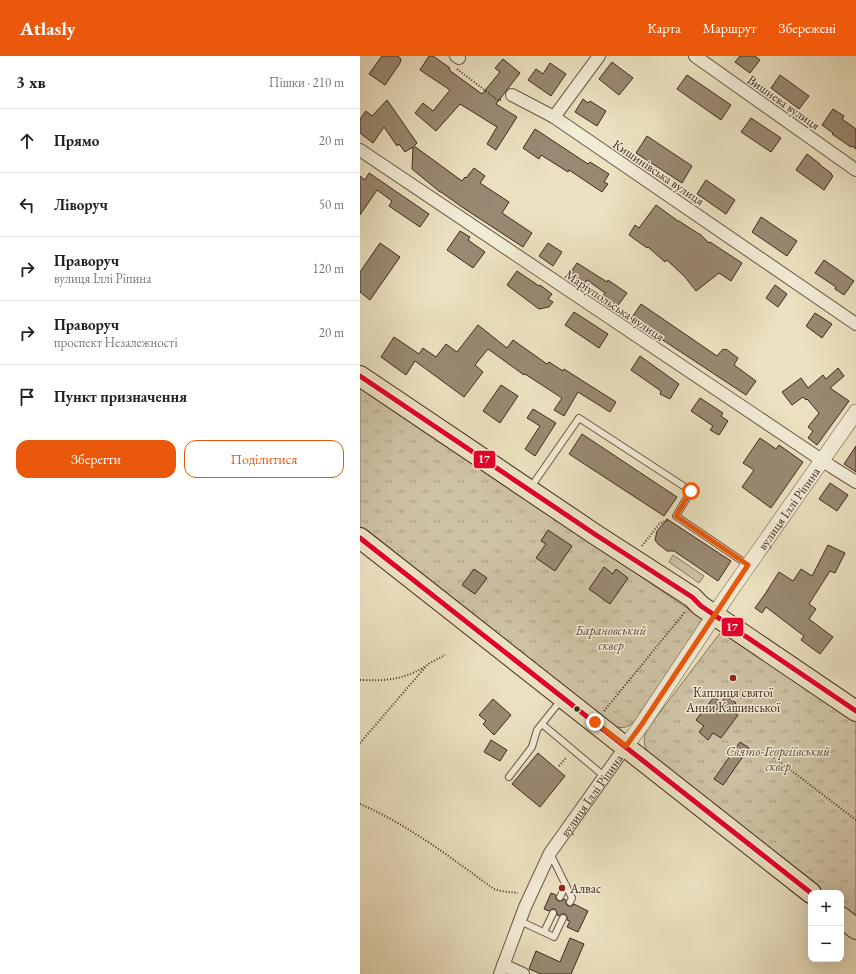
<!DOCTYPE html>
<html lang="uk">
<meta charset="utf-8">
<style>
body{margin:0;font-family:"EB Garamond",serif;background:#f6f6f6;color:#222}
.controls{position:absolute;right:12px;bottom:12px;display:grid;overflow:hidden;border-radius:8px;box-shadow:0 4px 16px #0002}
.controls button{width:36px;height:36px;display:grid;place-items:center;padding:0;border:0;border-bottom:1px solid #e0e0e0;background:#fff;color:#222;font:20px sans-serif}
.stop{position:absolute;width:12px;height:12px;margin:-9px;border:3px solid #ea580c;border-radius:50%;background:#fff}
.stop.end{background:#ea580c;border-color:#fff;box-shadow:0 1px 4px #0008}
.list{margin:0;padding:0;list-style:none}
h2{display:flex;justify-content:space-between;align-items:center;height:52px;margin:0;padding:0 16px;font-size:17px}
h2 small{font-size:13px;font-weight:400;color:#767676}
.list li{display:grid;grid-template-columns:26px 1fr auto;gap:12px;align-items:center;box-sizing:border-box;height:64px;padding:0 16px;border-top:1px solid #e0e0e0}
.list b{display:block;font-size:15px;white-space:nowrap}
.list p{margin:0;font-size:13px;white-space:nowrap;color:#767676}
.list em{font-size:13px;font-style:normal;color:#767676}
.actions{display:flex;gap:8px;padding:12px 16px}
.actions a{flex:1;padding:9px 0;border:1px solid #ea580c;border-radius:12px;text-align:center;font-size:14px;color:#ea580c}
.actions .main{background:#ea580c;color:#fff}
.icon{flex:none;width:22px;height:22px;fill:none;stroke:currentColor;stroke-width:2;stroke-linecap:round;stroke-linejoin:round}
.map{position:relative;flex:none;width:496px;height:918px;overflow:hidden}
header{display:flex;align-items:center;gap:24px;box-sizing:border-box;height:56px;padding:0 20px;background:#ea580c;color:#fff}
header strong{font-size:19px}
nav{display:flex;gap:22px;margin-inline-start:auto;font-size:14px}
main{display:flex}
aside{flex:1;background:#fff}
.map>svg:first-child{display:block}
.green{fill:#cec2a4;stroke:#877661}
.park{fill:url(#park-tufts);stroke:#877661}
.building{fill:#998972;stroke:#40291e}
.lines{fill:none;stroke-linecap:round;stroke-linejoin:round}
.service-casing{stroke:#6b5746;stroke-width:8}
.minor-casing{stroke:#6b5746;stroke-width:14}
.tertiary-casing{stroke:#6b5746;stroke-width:16}
.primary-casing{stroke:#40291e;stroke-width:22}
.path{stroke:#40291e;stroke-width:2;stroke-dasharray:1 2;stroke-linecap:butt}
.service{stroke:#f2ecd6;stroke-width:6}
.minor{stroke:#f2ecd6;stroke-width:12}
.tertiary{stroke:#f2ecd6;stroke-width:15}
.primary{stroke:#ebe1c0;stroke-width:20}
.bus-1-casing{stroke:#f2ecd6;stroke-width:8}
.bus-1{stroke:#e4002b;stroke-width:5}
.route{stroke:#ea580c;stroke-width:5}
.poi-dot{fill:#8f2418;stroke:#f2ecd6;stroke-width:1.5}
.bus-dot{fill:#40291e;stroke:#f2ecd6;stroke-width:1.5}
.labels{text-anchor:middle;stroke-width:3;stroke-linejoin:round;paint-order:stroke}
.street-label{font-size:13px;fill:#40291e;stroke:#f2ecd6}
.park-label{font-size:13px;font-style:italic;fill:#5c4839;stroke:#f2ecd6}
.poi-label{font-size:13px;fill:#40291e;stroke:#f2ecd6}
.line-badge{stroke:#f2ecd6;stroke-width:1.5}
.badge-label{font-size:11px;text-anchor:middle;font-weight:bold;fill:#fff}
</style>
<header>
<strong>Atlasly</strong>
<nav><a>Карта</a><a>Маршрут</a><a>Збережені</a></nav>
</header>
<main>
<aside>
<h2>3 хв<small>Пішки · 210 m</small></h2>
<ul class="list">
<li><svg class="icon" aria-label="ahead" viewBox="0 0 24 24"><path d="M12 20V5M6 11l6-6 6 6"/></svg><div><b>Прямо</b></div><em>20 m</em></li>
<li><svg class="icon" aria-label="left" viewBox="0 0 24 24"><path d="M17 20v-9H6M10 6l-5 5 5 5"/></svg><div><b>Ліворуч</b></div><em>50 m</em></li>
<li><svg class="icon" aria-label="right" viewBox="0 0 24 24"><path d="M7 20v-9h11M14 6l5 5-5 5"/></svg><div><b>Праворуч</b><p>вулиця Іллі Ріпина</p></div><em>120 m</em></li>
<li><svg class="icon" aria-label="right" viewBox="0 0 24 24"><path d="M7 20v-9h11M14 6l5 5-5 5"/></svg><div><b>Праворуч</b><p>проспект Незалежності</p></div><em>20 m</em></li>
<li><svg class="icon" aria-label="arrive" viewBox="0 0 24 24"><path d="M6 21V4h12l-3 4 3 4H6"/></svg><div><b>Пункт призначення</b></div></li>
</ul>
<div class="actions"><a class="main">Зберегти</a><a>Поділитися</a></div>
</aside>
<div class="map">
<svg width="496" height="918" viewBox="0 0 496 918">
<defs>
<pattern id="park-tufts" width="24" height="20" patternUnits="userSpaceOnUse"><rect width="24" height="20" fill="#cec2a4"/><path d="M3 7l-1-3M5 7V3M7 7l1-3M15 17l-1-3M17 17v-4M19 17l1-3" fill="none" stroke="#a99e85"/></pattern>
</defs>
<rect width="100%" height="100%" fill="#ebe1c0"/>
<filter id="stains"><feTurbulence type="fractalNoise" baseFrequency=".005" numOctaves="4"/><feColorMatrix values="0 0 0 0 .2 0 0 0 0 .09 0 0 0 0 .02 0 0 0 .5 -.17"/></filter>
<radialGradient id="worn" r=".72"><stop offset=".6" stop-color="#630" stop-opacity="0"/><stop offset="1" stop-color="#630" stop-opacity=".3"/></radialGradient>
<path class="green" d="M313 499 344 520 339 527 309 506Z"/>
<path class="park" d="M0 329 343 563 276 664C266 673 261 674 248 667L0 471Z
M363 575 496 661V864L481 852V837H462L291 701C283 691 282 682 288 672L360 577Z"/>
<path class="building" d="M22 0H38L41 3 40 7 25 29 9 18Z
M69 0H73L90 12 89 14 122 38 140 16 135 12 143 3 160 17 136 48 157 61 136 94 127 88 137 71 100 48 76 75 55 57 63 47 73 55 90 34 60 14Z
M380 0H395L400 4 390 17 375 6Z
M252 6 273 22 259 39 239 23Z
M190 7 206 18 191 40 168 24 176 13 183 18Z
M327 19 371 49 361 64 317 33Z
M420 19 449 40 439 53 411 32Z
M223 43 228 47 230 45 246 55 237 70 215 56Z
M27 44 57 87 54 90 102 125 105 121 106 122 114 112 125 120 120 127 149 146 142 157 172 177 163 191 102 151 81 136H80L52 113 53 91 45 96 39 88 37 90 24 71 13 87 0 77V63L6 55 12 60Z
M473 53 484 60 482 63 496 73V93L492 90 491 91 472 78 473 77 462 69Z
M391 62 421 82 411 96 381 76Z
M175 73 228 108 230 106 249 118 244 126 248 128 242 136 209 114 208 116 181 99 179 103 163 92Z
M287 80 332 110 322 127 276 97Z
M447 98 460 108V109L471 117V118L473 120 464 134 436 114Z
M9 117 69 158 60 171 29 150 32 145 17 134 0 159V120L5 124Z
M346 124 375 144 366 158 337 138Z
M296 149 318 165H319L339 178H340L349 187 350 186 382 207 371 225 359 217 336 235 325 221 307 204 305 206 288 191 287 192 269 179 275 169 279 172Z
M401 161 437 185 427 200 392 176Z
M100 175 110 181 108 184 125 196 113 212 87 194Z
M20 187 40 201 10 244 0 236V216Z
M188 187 202 196 193 210 179 200Z
M464 204 494 225 484 239 475 233 476 231 455 217Z
M217 207 247 226 248 224 267 237 256 252 242 242 245 237 227 224 223 230 208 220Z
M157 215 179 230 180 229 192 238 188 243 193 246 189 251 179 253 147 229Z
M415 229 427 238 418 251 406 242Z
M281 248 357 300 363 293 365 294 366 293 378 302 374 309 396 325 386 339 271 263Z
M214 256 248 278 239 292 205 269Z
M455 257 472 268 462 282 446 270Z
M118 269 147 292 153 284 187 308 189 306 203 315 204 313 256 346 250 356 218 336 204 360 194 354 202 342 165 318 164 319 128 293 115 309 123 316 104 341 55 305 46 319 21 301 34 281 59 298 63 292 76 301 86 288 97 296Z
M280 300 319 328 310 343 300 338 301 335 271 314Z
M478 312 484 320 470 332 489 345 457 389 448 382 453 375 448 371 459 357 447 343 446 344 443 341 432 349 422 336 441 322 448 332 463 319 466 323Z
M141 329 158 340 140 367 123 355Z
M340 342 363 357 361 360 368 365 359 379 350 374 353 370 331 355Z
M173 353 196 367 175 400 165 393 180 370 167 362Z
M222 378 317 441 304 460 209 398Z
M400 382 416 393 419 389 443 406 411 452 382 431 394 414 383 407Z
M496 390V416L484 408Z
M470 427 488 439 477 455 459 443Z
M307 463 371 505 358 525 314 495H307L298 488 295 484 297 475Z
M188 474 212 490 195 515 176 502 186 488 181 485Z
M468 489 485 497 475 517 470 515 449 548 456 553 449 563 473 581 460 598 441 584 444 580 406 551 402 557 395 552 405 538 419 516 433 525 441 513 452 520Z
M244 511 253 518 256 513 268 522 250 548 229 533Z
M114 513 127 522 115 538 102 529Z
M366 640 376 647 370 654 378 659 361 682 353 677 348 684 339 676 344 670 336 664 354 641 361 647Z
M133 643 151 659 134 679 123 668 126 665 119 659Z
M131 684 147 694 140 705 124 696Z
M380 686 389 692 363 729 354 723Z
M178 697 205 720 180 751 152 728Z
M191 837 196 839V843L198 845H202L204 843 206 844V848L208 850H212L214 848 228 855 218 876 207 871 210 865 207 864V861L205 858H202L199 860 197 859V856L195 853H192L189 855 184 853Z
M210 882 224 888 211 918H181L169 913 176 895 200 906Z"/>
<g class="lines">
<defs>
<path id="service" d="M171 431 219 362 331 435 316 460 388 509
M182 668 244 720
M149 721 172 691 177 674 201 644
M190 797 212 842 210 846
M200 841 206 829
M160 865 194 881 203 862
M184 876 193 857"/>
<g id="minor">
<path d="M96 0 99 2"/>
<path d="M335 0 496 114"/>
<path d="M152 39 194 61 496 268"/>
<path d="M194 61 239 0"/>
<path d="M0 94 472 411 496 426"/>
<path d="M143 909 163 918"/>
<path id="s1" d="M140 918 165 851 190 797 266 690"/>
</g>
<g id="tertiary">
<path id="s2" d="M266 690 282 668 369 537 496 356"/>
</g>
<path id="primary" d="M0 320 236 479 332 541 341 550 496 655
M0 482 451 837
M481 861 496 873"/>
</defs>
<use href="#service" class="service-casing"/>
<use href="#minor" class="minor-casing"/>
<use href="#tertiary" class="tertiary-casing"/>
<use href="#primary" class="primary-casing"/>
<path class="path" d="M97 13 139 45 141 44
M282 490 300 467 308 464
M0 624C26 625 43 624 66 610
M244 655 325 556
M0 687 68 608 85 599
M407 696 496 764
M199 710 206 702
M0 748C49 769 91 802 134 833L141 835 158 837"/>
<use href="#service" class="service"/>
<use href="#minor" class="minor"/>
<use href="#tertiary" class="tertiary"/>
<use href="#primary" class="primary"/>
<defs>
<path id="bus-1" d="M0 320 236 479 332 541 341 550 496 655
M0 482 451 837"/>
</defs>
<use href="#bus-1" class="bus-1-casing"/>
<use href="#bus-1" class="bus-1"/>
</g>
<g class="lines">
<path class="route" d="M235 666 266 690 282 668 388 509 316 460 331 435"/>
</g>
<g class="poi-dot">
<circle cx="373" cy="622" r="4"/>
<circle cx="202" cy="832" r="4"/>
</g>
<circle class="bus-dot" cx="217" cy="653" r="3.5"/>
<g class="labels">
<g class="street-label">
<text transform="translate(424 46) rotate(35)" y="5">Вишнева вулиця</text>
<text transform="translate(299 116) rotate(34)" y="5">Кишинівська вулиця</text>
<text transform="translate(255 249) rotate(34)" y="5">Маріупольська вулиця</text>
<text dy="5" stroke="none"><textPath href="#s2" startOffset="288">вулиця Іллі Ріпина</textPath></text>
<text dy="5" stroke="none"><textPath href="#s1" startOffset="202">вулиця Іллі Ріпина</textPath></text>
</g>
<g class="park-label">
<text x="251" y="579">Барановський<tspan x="251" dy="15">сквер</tspan></text>
<text x="418" y="700">Свято-Георгіївський<tspan x="418" dy="15">сквер</tspan></text>
</g>
<g class="poi-label">
<text x="373" y="641">Каплиця cвятої<tspan x="373" dy="15">Анни Кашинської</tspan></text>
<text x="210" y="837" text-anchor="start">Алвас</text>
</g>
</g>
<g class="line-badge">
<rect x="113" y="394" width="23" height="19" rx="4" fill="#e4002b"/>
<rect x="361" y="561" width="23" height="20" rx="4" fill="#e4002b"/>
</g>
<g class="badge-label">
<text x="124" y="407">17</text>
<text x="372" y="575">17</text>
</g>
<rect width="100%" height="100%" filter="url(#stains)"/>
<rect width="100%" height="100%" fill="url(#worn)"/>
</svg>
<div class="controls">
<button>+</button>
<button>−</button>
</div>
<div class="stop" style="left:331px;top:435px"></div>
<div class="stop end" style="left:235px;top:666px"></div>
</div>
</main>
